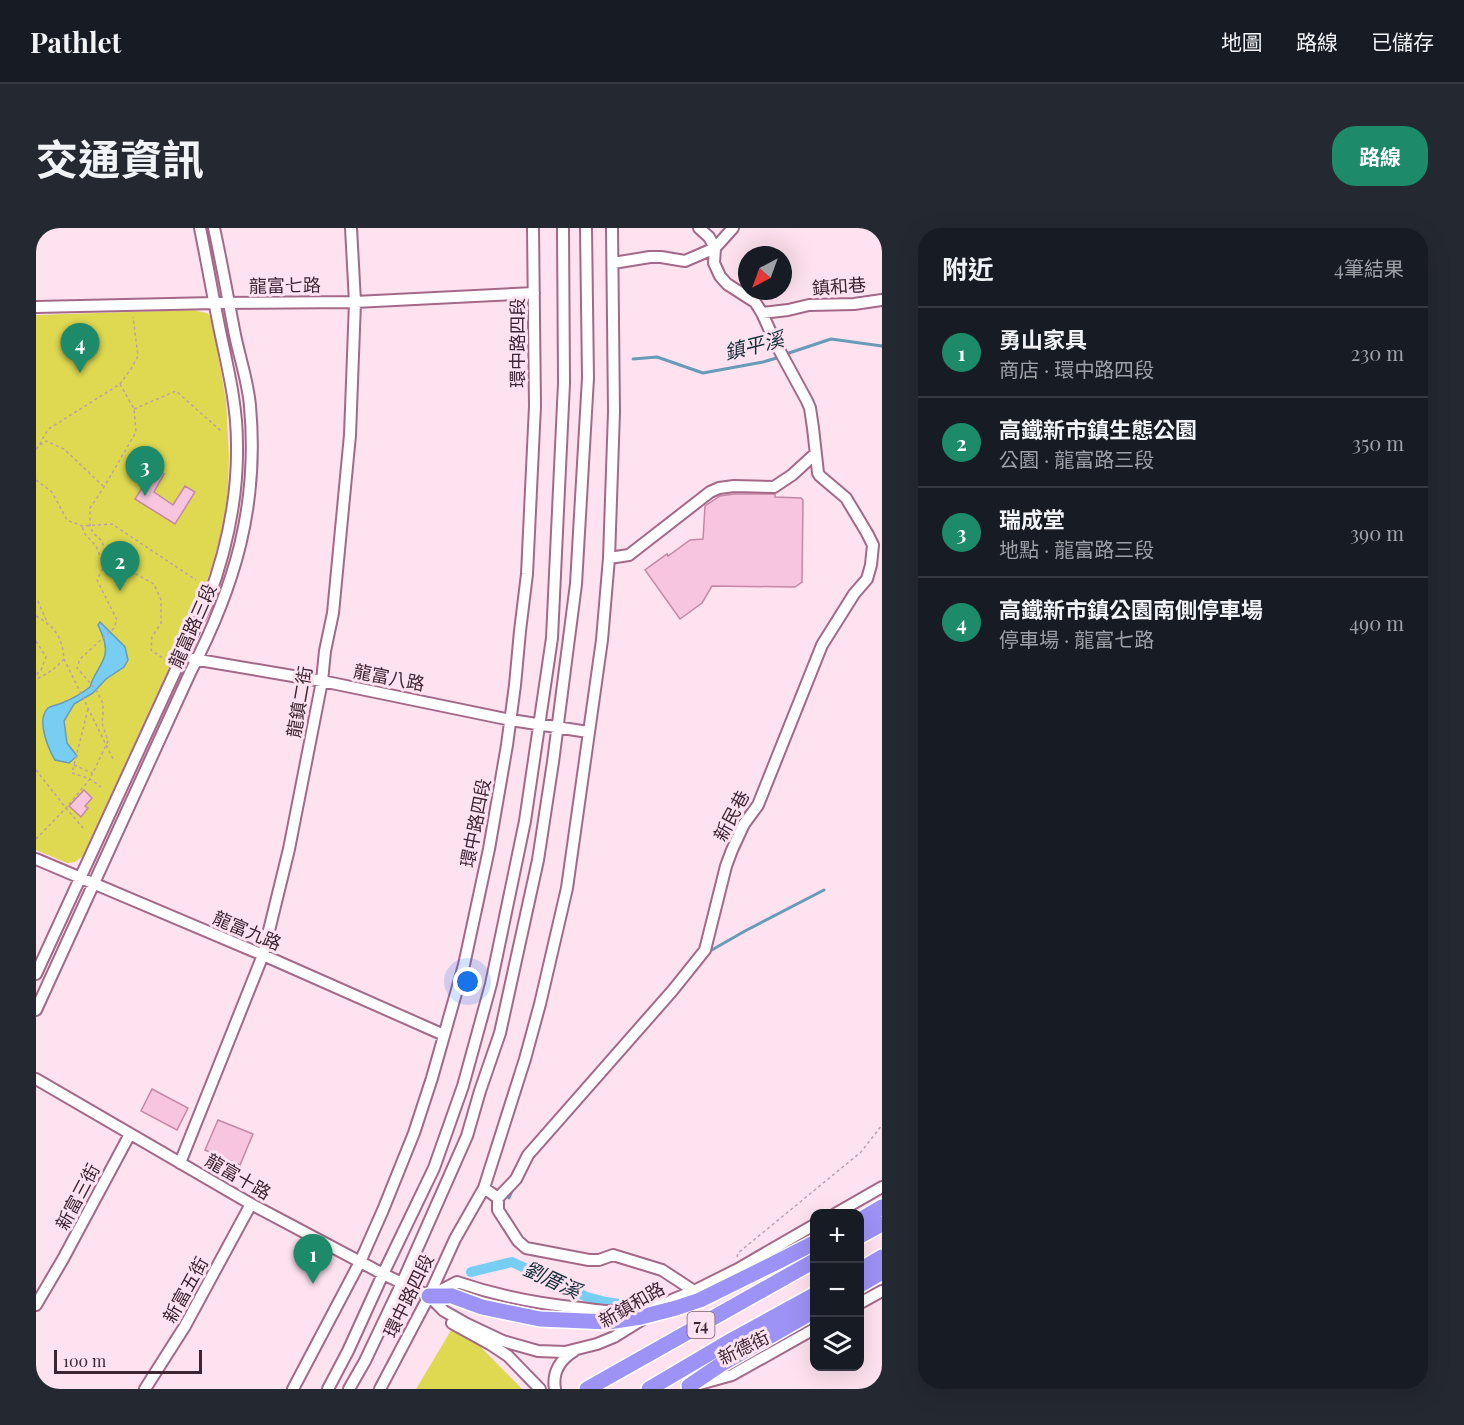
<!DOCTYPE html>
<html lang="zh-TW">
<meta charset="utf-8">
<style>
body{margin:0;font-family:"Playfair Display","Noto Sans TC",serif;background:#242831;color:#f1f3f6}
.controls{position:absolute;right:18px;bottom:18px;display:grid;overflow:hidden;border-radius:12px;box-shadow:0 6px 24px #0002}
.controls button{width:54px;height:54px;display:grid;place-items:center;padding:0;border:0;border-bottom:2px solid #363941;background:#171b24;color:#f1f3f6;font:30px sans-serif}
.compass{position:absolute;left:702px;top:18px;width:54px;height:54px;border-radius:50%;background:#171b24;box-shadow:0 6px 24px #0002;rotate:221deg}
.scale{position:absolute;left:18px;bottom:15px;width:148px;box-sizing:border-box;padding-left:6px;border:3px solid #3e2532;border-top:0;font-size:16px;line-height:21px;white-space:nowrap;color:#3e2532;-webkit-text-stroke:4px #fee2ef;paint-order:stroke}
.you{position:absolute;left:432px;top:754px;width:21px;height:21px;margin:-15px;border:4px solid #fff;border-radius:50%;background:#1a73e8;box-shadow:0 0 0 9px #1a73e833}
.badge{display:grid;place-items:center;width:39px;height:39px;border-radius:50%;background:#1d8b69;color:#fff;font-size:20px;font-weight:700}
.pin{position:absolute;translate:-50% -50px;filter:drop-shadow(0 2px 3px #0008)}
.pin::after{content:'';position:absolute;top:32px;width:21px;height:18px;background:inherit;clip-path:polygon(0 0,100% 0,50% 100%)}
.list{margin:0;padding:0;list-style:none}
h2{display:flex;justify-content:space-between;align-items:center;height:78px;margin:0;padding:0 24px;font-size:26px}
h2 small{font-size:20px;font-weight:400;color:#9ea1a6}
.list li{display:grid;grid-template-columns:39px 1fr auto;gap:18px;align-items:center;box-sizing:border-box;height:90px;padding:0 24px;border-top:2px solid #363941}
.list b{display:block;font-size:22px;white-space:nowrap}
.list p{margin:0;font-size:20px;white-space:nowrap;color:#9ea1a6}
.list em{font-size:20px;font-style:normal;color:#9ea1a6}
.icon{flex:none;width:33px;height:33px;fill:none;stroke:currentColor;stroke-width:2;stroke-linecap:round;stroke-linejoin:round}
.map{position:relative;flex:none;width:846px;height:1161px;overflow:hidden;border-radius:24px}
header{display:flex;align-items:center;gap:36px;box-sizing:border-box;height:84px;padding:0 30px;background:#171b24;border-bottom:2px solid #363941}
header strong{font-size:28px}
nav{display:flex;gap:33px;margin-inline-start:auto;font-size:21px}
.intro{display:flex;align-items:center;justify-content:space-between;box-sizing:border-box;height:144px;padding:0 36px}
h1{margin:0;font-size:42px}
.button{padding:15px 27px;border-radius:24px;background:#1d8b69;color:#fff;font-size:21px;font-weight:700}
main{display:flex;gap:36px;padding:0 36px}
aside{flex:1;background:#171b24;border-radius:24px;box-shadow:0 6px 24px #0002}
.map>svg:first-child{display:block}
.green{fill:#ded951}
.water{fill:#78cef2;stroke:#679bb8;stroke-width:1.5}
.lines{fill:none;stroke-linecap:round;stroke-linejoin:round}
.stream{stroke:#679bb8;stroke-width:3}
.canal{stroke:#78cef2;stroke-width:10}
.building{fill:#f7c5de;stroke:#c587a7;stroke-width:1.5}
.minor-casing{stroke:#a46888;stroke-width:14}
.highway-casing{stroke:#fff;stroke-width:18}
.path{stroke:#ba9fac;stroke-width:1.5;stroke-dasharray:3 3;stroke-linecap:butt}
.minor{stroke:#fff;stroke-width:10}
.highway{stroke:#9d92f5;stroke-width:15}
.highway-bridge-casing{stroke:#fff;stroke-width:18;stroke-linecap:butt}
.highway-bridge{stroke:#9d92f5;stroke-width:15}
.labels{text-anchor:middle;stroke-width:6;stroke-linejoin:round;paint-order:stroke}
.shield{fill:#fee2ef;stroke:#785e6b;stroke-width:1.5}
.shield-label{font-size:16px;font-weight:bold;fill:#3e2532}
.street-label{font-size:18px;fill:#3e2532;stroke:#fee2ef}
.water-label{font-size:20px;font-style:italic;fill:#142f3a;stroke:#fee2ef}
</style>
<header>
<strong>Pathlet</strong>
<nav><a>地圖</a><a>路線</a><a>已儲存</a></nav>
</header>
<div class="intro"><h1>交通資訊</h1><a class="button">路線</a></div>
<main>
<div class="map">
<svg width="846" height="1161" viewBox="0 0 846 1161">
<rect width="100%" height="100%" fill="#fee2ef"/>
<path class="green" d="M156 82 171 85 176 91 190 172 193 227 192 262 188 292 177 335 165 370 47 628 39 634 31 635 0 622V87Z
M420 1094 486 1161H380Z"/>
<path class="water" d="M64 394 89 419 92 432 88 439 70 451 57 465 38 476 28 493 31 515 41 528 33 535 19 532C12 520 0 492 12 480 15 478 22 477 26 475 36 471 45 466 54 459 57 447 66 438 69 427 71 418 66 405 62 397Z"/>
<g class="lines">
<path class="stream" d="M750 126 795 111 846 118
M597 131 621 129 667 145 727 134 744 129
M671 726 674 723 709 703 788 662
M473 970 477 961"/>
<path class="canal" d="M435 1044 476 1034 551 1069 570 1074 598 1078"/>
</g>
<path class="building" d="M119 240 128 246 118 264 137 277 149 258 159 264 139 296 99 271Z
M698 266H739V269L765 270 767 272 766 354 759 359 676 358 666 375 644 391 609 342 631 326 632 328 654 312 667 311 669 278 684 268Z
M48 562 56 570 49 578 52 580 45 589 33 578Z
M116 861 152 880 141 902 105 883Z
M182 892 217 906 204 937 169 922Z"/>
<g class="lines">
<defs>
<path id="minor" d="M577 35 614 29H625L649 33 679 20 697 0
M0 79 178 75 319 74 498 65
M726 85 752 82 773 77 818 76 846 72
M573 330 593 327 674 264 683 260 698 258 738 259 756 247 779 226
M157 431 286 453 475 492 552 504
M0 631 227 727 408 807
M0 746 172 372C191 321 202 271 201 216 201 177 192 141 184 103 177 69 171 34 164 0
M0 782 154 445C199 358 223 278 214 178 212 154 204 131 199 107 192 71 186 36 178 0
M0 851 215 976 347 1046 393 1068 408 1083 431 1096 467 1113 502 1123 529 1124 561 1116 578 1109 607 1091
M144 935 227 727 253 621 286 453 289 423 297 385 314 207 319 74 315 0
M448 960 462 970 480 951 492 927 637 762 669 722 690 638 696 622 708 596 722 577 786 417 818 366 831 351 835 337 837 317 831 305 810 270 784 248 782 245 777 200 774 180 771 173 740 116 726 85 719 74 691 56 684 48 678 35 679 20 673 9 663 0
M462 970V982L482 1013 490 1020 553 1032H563L577 1027 626 1042 658 1063
M799 986 846 959
M396 1067 421 1054C462 1068 502 1076 545 1080 554 1081 563 1083 573 1083 591 1083 610 1079 628 1074
M824 1075 846 1063
M0 1077 27 1031 94 906
M620 1082 636 1072 658 1063 702 1041 778 997
M416 1095 454 1116 472 1128 504 1161
M660 1157 696 1147 778 1101
M109 1161 149 1098 215 976
M257 1161 324 1034 347 982 378 905 396 850 428 737 453 621 471 517 479 457 484 403 491 346 499 178 497 0
M292 1161 312 1123 347 1046 398 940 427 858 455 756 489 593 516 410 528 155 527 0
M313 1161 329 1133 366 1055 431 908 444 863 464 805 502 632 517 534 540 356 552 150 550 0
M344 1161 393 1068 419 1011 448 960 489 831 504 776 531 660 566 412 573 330 578 184 576 0
M519 1161C516 1144 525 1131 538 1123"/>
<path id="highway" d="M824 992 846 979
M824 1008 846 996
M737 1036 778 1015
M824 1042 846 1029
M824 1057 846 1044
M393 1068H416
M653 1158 684 1137 778 1083
M551 1161 778 1033
M613 1161 696 1112 778 1067"/>
</defs>
<use href="#minor" class="minor-casing"/>
<use href="#highway" class="highway-casing"/>
<path class="path" d="M84 156 98 181 100 204 68 259 54 280V298L57 305 66 313 70 327 79 336 98 345 118 356 125 372V395L116 409 115 422 131 433
M98 181 140 163 185 203
M4 217 10 213 28 221 68 259
M0 221C7 214 6 208 14 200L84 156 95 141 102 128 97 89
M0 252 16 264 31 292 46 298 76 296 160 352
M2 373 11 394
M0 388C19 399 26 408 28 431 20 440 12 446 0 451
M0 413 10 429 5 442 0 447
M28 431 78 533
M52 481 36 545 54 551 65 559
M38 537 56 545
M0 542 30 580 47 600
M0 611 30 580 54 551 72 513 66 495 67 487V476L61 463 41 440 44 431 78 400 81 392 61 352 68 338 60 318 48 305 46 298
M701 1029 702 1025 825 924 846 897"/>
<use href="#minor" class="minor"/>
<use href="#highway" class="highway"/>
<defs>
<path id="highway-bridge" d="M416 1068 446 1079 504 1091 572 1094 605 1089 640 1080 664 1072 737 1036"/>
</defs>
<use href="#highway-bridge" class="highway-bridge-casing"/>
<use href="#highway-bridge" class="highway-bridge"/>
</g>
<g class="labels">
<rect class="shield" x="651.5" y="1084" width="27" height="26" rx="4.5"/>
<g class="shield-label">
<text x="665" y="1103">74</text>
</g>
<g class="street-label">
<text transform="translate(249 58) rotate(-1)" y="6">龍富七路</text>
<text transform="translate(803 59) rotate(-4)" y="6">鎮和巷</text>
<text transform="translate(482 115) rotate(-90)" y="6">環中路四段</text>
<text transform="translate(157 398) rotate(-66)" y="6">龍富路三段</text>
<text transform="translate(353 450) rotate(11)" y="6">龍富八路</text>
<text transform="translate(264 474) rotate(-80)" y="6">龍鎮二街</text>
<text transform="translate(696 588) rotate(-62)" y="6">新民巷</text>
<text transform="translate(440 595) rotate(-79)" y="6">環中路四段</text>
<text transform="translate(211 703) rotate(23)" y="6">龍富九路</text>
<text transform="translate(202 949) rotate(30)" y="6">龍富十路</text>
<text transform="translate(42 969) rotate(-62)" y="6">新富三街</text>
<text transform="translate(150 1062) rotate(-61)" y="6">新富五街</text>
<text transform="translate(373 1068) rotate(-64)" y="6">環中路四段</text>
<text transform="translate(596 1077) rotate(-30)" y="6">新鎮和路</text>
<text transform="translate(708 1120) rotate(-26)" y="6">新德街</text>
</g>
<g class="water-label">
<text transform="translate(718 118) rotate(-14)" y="7">鎮平溪</text>
<text transform="translate(516 1052) rotate(25)" y="7">劉厝溪</text>
</g>
</g>
</svg>
<div class="controls">
<button>+</button>
<button>−</button>
<button><svg class="icon" aria-label="layers" viewBox="0 0 24 24"><path d="M12 4l9 5-9 5-9-5zM3 14l9 5 9-5"/></svg></button>
</div>
<svg class="compass" viewBox="-18 -18 36 36"><path d="M0-13l5 13h-10z" fill="#e53935"/><path d="M0 13l5-13h-10z" fill="#9ea1a6"/></svg>
<div class="scale">100 m</div>
<div class="you"></div>
<div class="pin badge" style="left:277px;top:1056px">1</div>
<div class="pin badge" style="left:84px;top:363px">2</div>
<div class="pin badge" style="left:109px;top:268px">3</div>
<div class="pin badge" style="left:44px;top:145px">4</div>
</div>
<aside>
<h2>附近<small>4筆結果</small></h2>
<ul class="list">
<li><span class="badge">1</span><div><b>勇山家具</b><p>商店 · 環中路四段</p></div><em>230 m</em></li>
<li><span class="badge">2</span><div><b>高鐵新市鎮生態公園</b><p>公園 · 龍富路三段</p></div><em>350 m</em></li>
<li><span class="badge">3</span><div><b>瑞成堂</b><p>地點 · 龍富路三段</p></div><em>390 m</em></li>
<li><span class="badge">4</span><div><b>高鐵新市鎮公園南側停車場</b><p>停車場 · 龍富七路</p></div><em>490 m</em></li>
</ul>
</aside>
</main>
